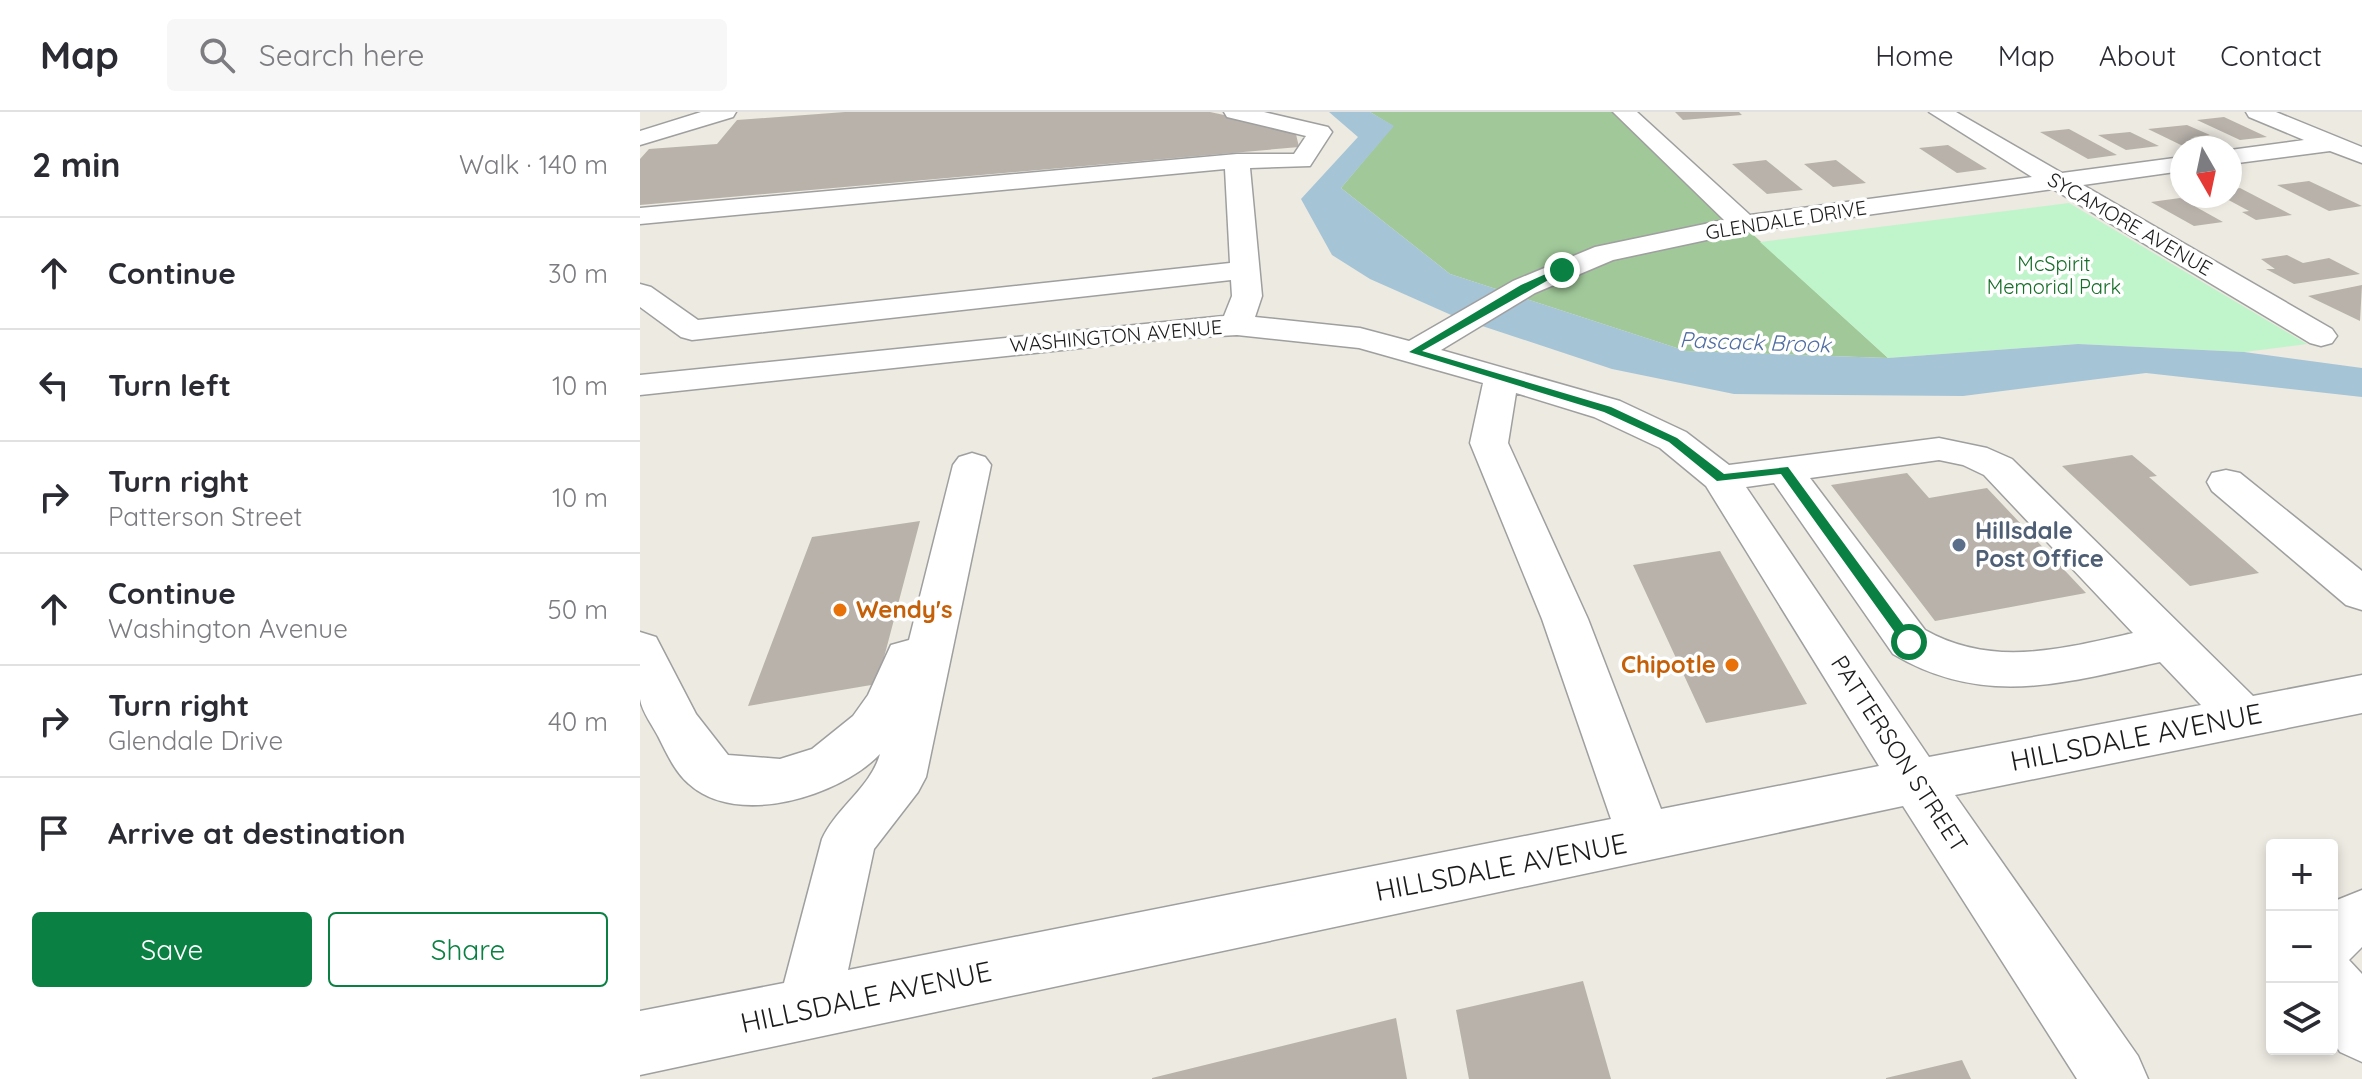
<!DOCTYPE html>
<meta charset="utf-8">
<style>
body{margin:0;font-family:Quicksand,sans-serif;background:#f7f7f7;color:#2b2b33}
.controls{position:absolute;right:24px;bottom:24px;display:grid;overflow:hidden;border-radius:8px;box-shadow:0 4px 12px #0003}
.controls button{width:72px;height:72px;display:grid;place-items:center;padding:0;border:0;border-bottom:2px solid #e1e1e2;background:#fff;color:#2b2b33;font:40px sans-serif}
.compass{position:absolute;left:1530px;top:24px;width:72px;height:72px;border-radius:50%;background:#fff;box-shadow:0 4px 12px #0003;rotate:171deg}
.stop{position:absolute;width:24px;height:24px;margin:-18px;border:6px solid #0b8043;border-radius:50%;background:#fff}
.stop.end{background:#0b8043;border-color:#fff;box-shadow:0 2px 8px #0008}
.list{margin:0;padding:0;list-style:none}
h2{display:flex;justify-content:space-between;align-items:center;height:104px;margin:0;padding:0 32px;font-size:34px}
h2 small{font-size:26px;font-weight:400;color:#7c7c81}
.list li{display:grid;grid-template-columns:52px 1fr auto;gap:24px;align-items:center;box-sizing:border-box;height:112px;padding:0 32px;border-top:2px solid #e1e1e2}
.list b{display:block;font-size:30px;white-space:nowrap}
.list p{margin:0;font-size:26px;white-space:nowrap;color:#7c7c81}
.list em{font-size:26px;font-style:normal;color:#7c7c81}
.actions{display:flex;gap:16px;padding:24px 32px}
.actions a{flex:1;padding:18px 0;border:2px solid #0b8043;border-radius:8px;text-align:center;font-size:28px;color:#0b8043}
.actions .main{background:#0b8043;color:#fff}
.icon{flex:none;width:44px;height:44px;fill:none;stroke:currentColor;stroke-width:2;stroke-linecap:round;stroke-linejoin:round}
.map{position:relative;flex:none;width:1722px;height:967px;overflow:hidden}
header{display:flex;align-items:center;gap:48px;box-sizing:border-box;height:112px;padding:0 40px;background:#fff;border-bottom:2px solid #e1e1e2}
header strong{font-size:38px}
nav{display:flex;gap:44px;margin-inline-start:auto;font-size:28px}
.search{width:560px;height:72px;background:#f7f7f7;display:flex;align-items:center;gap:20px;box-sizing:border-box;padding:0 28px;border-radius:8px;color:#7c7c81;font-size:30px}
main{display:flex}
aside{flex:1;background:#fff}
.map>svg:first-child{display:block}
.forest{fill:#a0c899}
.park{fill:#c0f4cb}
.water{fill:#a5c4d6}
.building{fill:#b8b2ab}
.lines{fill:none;stroke-linecap:round;stroke-linejoin:round}
.minor-casing{stroke:#9f9f9f;stroke-width:3}
.minor{fill:#fff;fill-rule:evenodd}
.route{fill:#0b8043}
.service-dot{fill:#5c6f8a;stroke:#fff;stroke-width:3}
.food-dot{fill:#e8710a;stroke:#fff;stroke-width:3}
.labels{text-anchor:middle;stroke-width:7;stroke-linejoin:round;paint-order:stroke}
.far-street-label{font-size:20px;fill:#1b1b1b;stroke:#fff}
.far-park-label{font-size:20px;fill:#146e27;stroke:#fff}
.far-water-label{font-size:22px;font-style:italic;fill:#506ea2;stroke:#fff}
.service-label{font-size:24px;font-weight:bold;fill:#4e5e75;stroke:#fff;text-anchor:start}
.food-label{font-size:24px;font-weight:bold;fill:#c56008;stroke:#fff;text-anchor:start}
.street-label{font-size:24px;fill:#1b1b1b;stroke:#fff}
.near-street-label{font-size:28px;fill:#1b1b1b;stroke:#fff}
</style>
<header>
<strong>Map</strong>
<div class="search"><svg class="icon" aria-label="search" viewBox="0 0 24 24"><circle cx="10" cy="10" r="6"/><path d="M15 15l6 6"/></svg>Search here</div>
<nav><a>Home</a><a>Map</a><a>About</a><a>Contact</a></nav>
</header>
<main>
<aside>
<h2>2 min<small>Walk · 140 m</small></h2>
<ul class="list">
<li><svg class="icon" aria-label="ahead" viewBox="0 0 24 24"><path d="M12 20V5M6 11l6-6 6 6"/></svg><div><b>Continue</b></div><em>30 m</em></li>
<li><svg class="icon" aria-label="left" viewBox="0 0 24 24"><path d="M17 20v-9H6M10 6l-5 5 5 5"/></svg><div><b>Turn left</b></div><em>10 m</em></li>
<li><svg class="icon" aria-label="right" viewBox="0 0 24 24"><path d="M7 20v-9h11M14 6l5 5-5 5"/></svg><div><b>Turn right</b><p>Patterson Street</p></div><em>10 m</em></li>
<li><svg class="icon" aria-label="ahead" viewBox="0 0 24 24"><path d="M12 20V5M6 11l6-6 6 6"/></svg><div><b>Continue</b><p>Washington Avenue</p></div><em>50 m</em></li>
<li><svg class="icon" aria-label="right" viewBox="0 0 24 24"><path d="M7 20v-9h11M14 6l5 5-5 5"/></svg><div><b>Turn right</b><p>Glendale Drive</p></div><em>40 m</em></li>
<li><svg class="icon" aria-label="arrive" viewBox="0 0 24 24"><path d="M6 21V4h12l-3 4 3 4H6"/></svg><div><b>Arrive at destination</b></div></li>
</ul>
<div class="actions"><a class="main">Save</a><a>Share</a></div>
</aside>
<div class="map">
<svg width="1722" height="967" viewBox="0 0 1722 967">
<rect width="100%" height="100%" fill="#eceae1"/>
<path class="forest" d="M730 0H979L1248 246 1046 239 810 162 701 76 753 14Z"/>
<path class="park" d="M1429 91 1667 232 1604 240 1438 232 1248 246 1120 130Z"/>
<path class="water" d="M689 0H730L754 14 701 76 810 162 1046 239 1248 246 1438 232 1604 240 1722 256V285L1506 261 1323 284 1094 282 972 257 818 206 730 167 692 143 661 87 718 25Z"/>
<path class="building" d="M205 0H570L655 18 659 35 0 93V47L9 37 77 32 97 8Z
M1035 0H1099L1102 3 1043 8Z
M1584 5 1627 25 1600 28 1557 8Z
M1547 13 1570 23 1553 25 1567 32 1543 34 1508 17Z
M1429 17 1477 43 1448 47 1400 20Z
M1490 20 1519 34 1486 38 1458 23Z
M1308 33 1347 57 1317 61 1279 36Z
M1126 48 1163 78 1127 82 1092 52Z
M1196 48 1226 71 1193 75 1164 52Z
M1669 69 1722 94 1689 99 1637 73Z
M1600 76 1652 103 1616 108 1602 100 1609 99 1581 84H1590V78Z
M1540 86 1583 110 1554 114 1511 90Z
M1647 143 1663 151 1689 146 1720 162 1654 172 1626 157H1635L1621 147Z
M1722 173 1720 209 1668 184Z
M1492 343 1517 364 1509 365 1619 461 1550 474 1422 354Z
M1267 361 1289 386 1347 376 1446 481 1295 509 1191 373Z
M280 409 237 572 108 594 172 425Z
M1080 439 1167 592 1066 611 993 453Z
M943 869 971 967H829L816 898Z
M756 906 767 967H512V966Z
M1322 948 1331 967H1246V966Z"/>
<g class="lines">
<defs>
<path id="minor" d="M61 0H96L93 5 0 33V19Z
M584 0H624L688 15 692 20 670 54 610 56 622 184 615 205 720 216 769 229 873 169 955 135 1084 108 973 0H997L1110 103 1392 65 1289 0H1316L1422 61 1542 45V59L1443 73 1692 217 1697 224 1692 231 1681 234 1670 231 1413 77 1104 120 973 148 895 181 801 238 980 289 1046 320 1089 353 1299 326 1347 336 1372 347 1613 584 1722 563V601L1315 683 1498 944 1508 967H1437L1263 694 0 963V899L144 871 182 727C196 696 231 675 240 642 200 684 97 716 49 672 35 660 27 642 19 626 13 614 2 600 0 587 0 566 0 541 0 520L16 525 56 602 88 643 140 647 172 637 213 604 228 583 251 533 269 528 313 353 319 345 332 341 345 345 351 353 286 665 278 680 234 737 208 858 971 707 902 507 830 331 843 271 719 236 597 223 525 227 0 283V263L584 204 592 184 591 168 52 228 41 225 0 195V172L11 175 58 208 590 151 585 57 0 112V96L597 42H654L666 24 587 5ZM876 281 954 305 1020 336 1066 374 1239 654 1021 697 948 507 868 331ZM1299 348 1323 353 1344 363 1493 521C1421 537 1353 556 1285 518L1170 366ZM1134 371 1253 542C1344 596 1423 571 1520 550L1561 593 1289 645 1106 375Z
M1606 0H1636L1722 35V51L1690 39 1590 52V38L1664 28 1609 5Z
M1586 358 1600 361 1722 459V498L1706 493 1572 379 1567 370 1572 361Z
M1722 778V835L1709 848 1722 862V950L1700 940 1692 928V790Z"/>
</defs>
<use href="#minor" class="minor-casing"/>
<use href="#minor" class="minor"/>
</g>
<path class="route" d="M919 156 926 158 782 239 971 295 1037 326 1084 362 1148 355 1273 526V533H1264L1141 362 1077 369 1029 330 964 300 769 240 881 173Z"/>
<circle class="service-dot" cx="1319" cy="433" r="8"/>
<g class="food-dot">
<circle cx="200" cy="498" r="8"/>
<circle cx="1092" cy="553" r="8"/>
</g>
<g class="labels">
<g class="far-street-label">
<text transform="translate(1146 108) rotate(-9)" y="7">GLENDALE DRIVE</text>
<text transform="translate(1490 112) rotate(30)" y="7">SYCAMORE AVENUE</text>
<text transform="translate(476 224) rotate(-5)" y="7">WASHINGTON AVENUE</text>
</g>
<g class="far-park-label">
<text x="1414" y="159">McSpirit<tspan x="1414" dy="23">Memorial Park</tspan></text>
</g>
<g class="far-water-label">
<text transform="translate(1115 230) rotate(2)" y="8">Pascack Brook</text>
</g>
<g class="service-label">
<text x="1335" y="427">Hillsdale<tspan x="1335" dy="28">Post Office</tspan></text>
</g>
<g class="food-label">
<text x="216" y="506">Wendy's</text>
<text x="1076" y="561" text-anchor="end">Chipotle</text>
</g>
<g class="street-label">
<text transform="translate(1259 642) rotate(57)" y="8">PATTERSON STREET</text>
</g>
<g class="near-street-label">
<text transform="translate(1496 625) rotate(-11)" y="10">HILLSDALE AVENUE</text>
<text transform="translate(861 755) rotate(-11)" y="10">HILLSDALE AVENUE</text>
<text transform="translate(226 885) rotate(-12)" y="10">HILLSDALE AVENUE</text>
</g>
</g>
</svg>
<div class="controls">
<button>+</button>
<button>−</button>
<button><svg class="icon" aria-label="layers" viewBox="0 0 24 24"><path d="M12 4l9 5-9 5-9-5zM3 14l9 5 9-5"/></svg></button>
</div>
<svg class="compass" viewBox="-18 -18 36 36"><path d="M0-13l5 13h-10z" fill="#e53935"/><path d="M0 13l5-13h-10z" fill="#7c7c81"/></svg>
<div class="stop" style="left:1269px;top:530px"></div>
<div class="stop end" style="left:922px;top:158px"></div>
</div>
</main>
